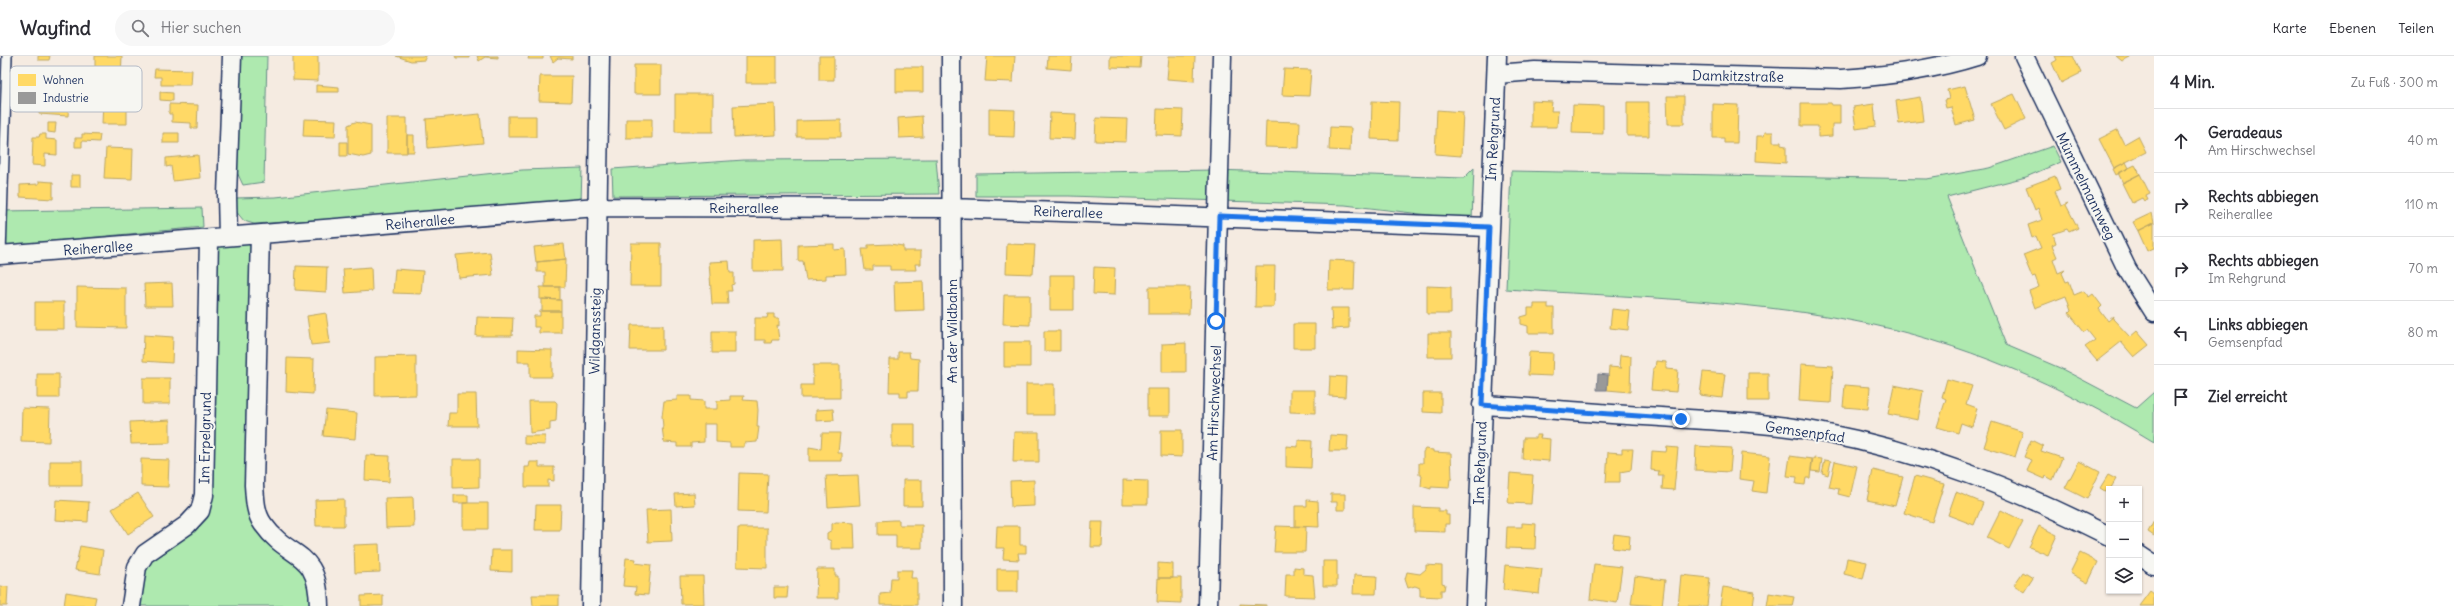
<!DOCTYPE html>
<html lang="de">
<meta charset="utf-8">
<style>
body{margin:0;font-family:Delius,sans-serif;background:#f7f7f7;color:#2b2b33}
.controls{position:absolute;right:12px;bottom:12px;display:grid;overflow:hidden;border-radius:0px;box-shadow:0 1px 3px #0004}
.controls button{width:36px;height:36px;display:grid;place-items:center;padding:0;border:0;border-bottom:1px solid #e1e1e2;background:#fff;color:#2b2b33;font:20px sans-serif}
.stop{position:absolute;width:12px;height:12px;margin:-9px;border:3px solid #1a73e8;border-radius:50%;background:#fff}
.stop.end{background:#1a73e8;border-color:#fff;box-shadow:0 1px 4px #0008}
.list{margin:0;padding:0;list-style:none}
h2{display:flex;justify-content:space-between;align-items:center;height:52px;margin:0;padding:0 16px;font-size:17px}
h2 small{font-size:13px;font-weight:400;color:#7c7c81}
.list li{display:grid;grid-template-columns:26px 1fr auto;gap:12px;align-items:center;box-sizing:border-box;height:64px;padding:0 16px;border-top:1px solid #e1e1e2}
.list b{display:block;font-size:15px;white-space:nowrap}
.list p{margin:0;font-size:13px;white-space:nowrap;color:#7c7c81}
.list em{font-size:13px;font-style:normal;color:#7c7c81}
.icon{flex:none;width:22px;height:22px;fill:none;stroke:currentColor;stroke-width:2;stroke-linecap:round;stroke-linejoin:round}
.map{position:relative;flex:none;width:2154px;height:550px;overflow:hidden}
header{display:flex;align-items:center;gap:24px;box-sizing:border-box;height:56px;padding:0 20px;background:#fff;border-bottom:1px solid #e1e1e2}
header strong{font-size:19px}
nav{display:flex;gap:22px;margin-inline-start:auto;font-size:14px}
.search{width:280px;height:36px;background:#f7f7f7;display:flex;align-items:center;gap:10px;box-sizing:border-box;padding:0 14px;border-radius:22px;color:#7c7c81;font-size:15px}
main{display:flex}
aside{flex:1;background:#fff}
.map>svg:first-child{display:block}
.green{fill:#aee9af;stroke:#648c86}
.homes{fill:#ffd966;stroke:#bba664}
.industry{fill:#999;stroke:#737987}
.lines{fill:none;stroke-linecap:round;stroke-linejoin:round}
.lane-casing{stroke:#1b2f5e;stroke-width:12}
.street-casing{stroke:#1b2f5e;stroke-width:21}
.lane{stroke:#f6f6f2;stroke-width:9}
.street{stroke:#f6f6f2;stroke-width:18}
.route{stroke:#1a73e8;stroke-width:5}
.labels{text-anchor:middle;stroke-width:4;stroke-linejoin:round;paint-order:stroke}
.street-label{font-size:14px;fill:#1b2f5e;stroke:#f6f6f2}
.key{fill:#f6f6f2;stroke:#b4bac6;stroke-width:1}
.key-label{font-size:11px;fill:#1b2f5e}
</style>
<header>
<strong>Wayfind</strong>
<div class="search"><svg class="icon" aria-label="search" viewBox="0 0 24 24"><circle cx="10" cy="10" r="6"/><path d="M15 15l6 6"/></svg>Hier suchen</div>
<nav><a>Karte</a><a>Ebenen</a><a>Teilen</a></nav>
</header>
<main>
<div class="map">
<svg width="2154" height="550" viewBox="0 0 2154 550">
<rect width="100%" height="100%" fill="#f5ebe1"/>
<filter id="ink" filterUnits="userSpaceOnUse"><feTurbulence type="fractalNoise" baseFrequency=".025" numOctaves="2"/><feDisplacementMap in="SourceGraphic" scale="8" xChannelSelector="R" yChannelSelector="G"/><feConvolveMatrix kernelMatrix="1 2 1 2 8 2 1 2 1" color-interpolation-filters="sRGB"/></filter>
<g filter="url(#ink)">
<path class="green" d="M238 0H267L264 126 243 129 235 112Z
M2053 90 2061 106 2026 121 1947 141 2006 289 2060 312 2136 352 2154 336V386C2061 329 1961 285 1854 265 1740 243 1622 241 1506 233L1511 115 1927 123 1989 112Z
M936 103 939 138 613 140 612 113 744 104Z
M582 112 581 147 254 168 244 165 235 154V142L276 141 522 114Z
M1474 112 1472 164 1345 149 1069 140H976V118L1214 114 1464 122Z
M202 152 203 171 0 190V155Z
M260 179 256 452 310 508 319 550H131L137 511 200 455 209 184Z"/>
<path class="homes" d="M38 0H50L49 4H38Z
M95 0H122L121 22H95Z
M293 0H318V25L293 24Z
M396 0H425V4L411 5Z
M455 0H469V2H456Z
M477 0H498V2L485 1 479 5Z
M529 0H543V3H528Z
M550 0H572V3L558 2 553 6Z
M746 0H777V27H746Z
M819 0H834V24H819Z
M987 0H1015L1013 26 985 25Z
M1048 0H1072L1071 14 1047 12Z
M1110 0H1141L1140 12 1110 11Z
M1169 0H1195L1194 25 1167 23Z
M2055 0H2073L2081 17 2061 27 2052 7 2057 4Z
M2116 0H2130V1L2122 5Z
M634 9H661V38H634Z
M896 11H923V36H896Z
M155 13 192 14 191 29H161V21H154Z
M1284 13 1311 14 1309 40 1282 39Z
M540 20H572L571 46 539 45Z
M40 27 70 28 68 60 39 58Z
M316 29 339 31V36H316Z
M1965 30 1975 64 1956 69 1951 51 1946 52 1944 44 1949 43 1947 34Z
M160 36 173 37V45L160 44Z
M675 38H713V76H675Z
M2014 38 2026 63 2004 74 1991 48Z
M1667 40H1684V68H1668Z
M1920 41 1923 65 1899 68 1896 45Z
M103 43H127V68H102Z
M1372 45 1399 46 1398 84 1371 83Z
M1531 45 1552 46 1551 55H1558L1557 71H1531Z
M1627 46H1649V80H1627Z
M1801 47H1831L1832 49H1840V68H1832V80L1818 81V70H1801Z
M169 48 198 49 197 72H191V67L172 66V58H169Z
M775 48 776 79 734 81 733 50Z
M1713 48 1738 49 1737 87H1724V82H1713Z
M1874 48 1876 70 1856 73 1853 51Z
M1573 49 1603 50V78L1572 77Z
M989 53 1015 54 1014 81 989 80Z
M1157 53 1183 54 1182 80 1156 79Z
M1437 54 1463 56 1461 100 1435 98Z
M1050 57 1076 58 1075 83 1049 82Z
M480 58 483 87 428 92 426 63Z
M508 60H536V81H508Z
M922 60 923 81 899 82 898 62Z
M387 62H407V97H387Z
M1096 62 1127 63 1126 86 1095 85Z
M304 63 336 64 335 81 303 80Z
M626 63H652V82H626Z
M841 64V81H797V65Z
M1266 65 1300 66 1299 92 1265 91Z
M355 66 371 69V99L363 101 348 98V69Z
M48 67H56L55 77 48 76Z
M1330 71 1351 72 1350 95 1329 94Z
M2117 74 2124 88 2138 80 2146 96 2114 112 2099 83Z
M1765 76H1773V86H1781V89L1786 90V107L1756 105 1757 80H1764Z
M163 77H179V87H163Z
M40 78H46V83L57 84V99L45 98V110L32 109 33 81H39Z
M82 78 100 79 99 86 82 85V91H75V82H82Z
M407 79H414V96H407Z
M340 86H347V100H340Z
M106 92 133 93 132 123 104 122Z
M198 99 200 122 173 125 171 110 166 111V102Z
M2126 106 2129 112 2116 119 2113 113Z
M2135 109 2140 118 2123 127 2118 117Z
M2140 118 2150 138 2146 140 2148 144 2144 145 2142 142 2132 147 2122 127Z
M71 119H80V131H71Z
M2055 120 2060 133 2055 135 2061 150 2068 147 2066 149 2078 172 2069 176 2067 173 2053 178 2056 187 2052 189 2057 201 2053 203 2058 217 2065 214 2062 217 2066 226 2069 225 2074 239 2084 235 2089 241 2093 238 2102 250 2099 253 2108 265 2114 260 2113 263 2130 281 2137 275 2149 289 2134 301 2121 286 2097 305 2085 291 2095 284 2087 274 2084 276 2069 257 2071 255 2066 240 2035 252 2029 235 2039 231 2035 220 2032 221 2023 199 2041 192 2036 180 2032 182 2028 169 2042 164 2038 152 2035 154 2026 131Z
M39 125 53 126V143L20 141V129L39 128Z
M2152 157 2154 167 2138 175 2133 166Z
M2154 167V192L2147 195 2138 175Z
M782 183 783 215H753V184Z
M631 187H661V230H630Z
M564 188 566 203 536 206 534 191Z
M834 188V194L845 193 846 218 826 219V223L806 224 803 205H798V189Z
M890 188 903 190V195H921V208H915L916 214H890V210H873V214H865L862 193H868V189Z
M1007 188 1035 189 1033 218 1006 217Z
M490 196 493 219 459 222 456 199Z
M566 203 565 231H545V216H537V206Z
M1329 204 1355 205 1354 234H1328Z
M729 205 730 217H734V228L731 229 732 235H727L728 248H712L709 206Z
M296 210 327 211 326 236 295 234Z
M1256 210H1275L1274 251H1255Z
M371 211 372 235 345 237 343 213Z
M1094 211 1115 212 1114 239 1093 238Z
M395 213 423 215 421 238 393 237Z
M1050 219H1074V254H1050Z
M923 225 924 254 895 255 894 226Z
M172 227 173 250H145L144 228Z
M1427 230 1451 231V258H1427Z
M77 231 126 232V272L77 271Z
M540 231H560V244L540 243Z
M1149 231H1190L1189 258H1149Z
M1004 239H1030V269L1003 268Z
M542 243 561 244V255H542Z
M35 246H64V273H35Z
M1534 248H1548V252H1554V277H1528V270L1521 268V261L1528 259V252H1534Z
M1331 252H1349V272L1332 273Z
M1612 253 1630 255 1628 274 1610 272Z
M540 255H561V277H539V271H534V260H540Z
M326 257 330 287 311 289 307 260Z
M768 258H774V262H779V270L777 269 779 284H772L771 287H765V284H755V262H767Z
M477 261 513 262 512 280H476Z
M1293 268H1315V292H1293Z
M631 269H663V294H630Z
M712 275H735V297H712Z
M1044 275H1060V295H1044Z
M1428 277H1451V301H1428Z
M144 279 173 281 172 307 143 305Z
M1004 286H1030V311H1004Z
M1186 287V316H1162V288Z
M518 293 552 294V321H530V306H518Z
M898 296H909L910 302 919 303 918 335H908V341H900V336H889L890 303H898Z
M1529 296 1553 297 1552 320 1528 319Z
M1620 299 1631 300 1630 336 1607 334 1609 311 1622 312 1619 310Z
M416 300V339L375 340V301Z
M287 302 314 303 313 338 286 336Z
M1656 305 1666 306V313L1678 314 1676 336 1651 334 1653 312H1655Z
M1801 308 1833 310 1831 347 1799 345Z
M813 309H840V342H801V329H813Z
M1703 316 1725 318 1722 342 1700 339Z
M1748 317H1768V345H1748Z
M37 318H59V342H37Z
M1330 320 1346 321 1345 341 1329 340Z
M143 322H170V348H143Z
M1947 323 1972 330 1966 348 1977 352 1972 371 1961 367 1958 377 1937 371 1946 343 1942 341Z
M1026 328H1054V359H1026Z
M1845 329 1870 331 1868 353 1843 351Z
M1894 329 1923 335 1918 364 1888 358Z
M1147 333H1170V360H1147Z
M1290 334H1315V357L1290 356Z
M1423 337H1441V357L1423 356Z
M457 338H476L477 370H448L449 357H457Z
M677 340H691V344L704 345V353H717V345L730 344V340H744L743 344 757 345 758 354 757 371H759L757 386 744 387V391H730V387L716 386V368H704V386L691 387V391H677V387L664 386 662 371H663L662 360 664 345 677 344Z
M529 345H555L557 347 556 365 550 366V374L530 377Z
M22 352 50 353 49 386 21 385Z
M833 353 834 364 816 365V354Z
M326 354 357 357 355 383 323 380Z
M170 364V387L131 388 130 366Z
M1992 366 2023 376 2015 401 1984 391Z
M892 368H915V391H892Z
M1161 374H1182V401L1161 400Z
M1014 376H1039V406H1013Z
M822 377H840L838 397H842V405H809V391L821 393Z
M1330 379 1348 380 1347 395H1329Z
M1536 379H1541L1540 382 1550 383 1549 405 1522 403 1523 382H1536Z
M524 380H545V389L524 388Z
M1298 384 1312 385 1311 412 1286 411V390L1298 391Z
M2031 384 2043 390 2041 395 2062 402 2053 424 2046 420 2045 423 2027 415 2032 404 2024 401Z
M1696 390 1732 392 1730 416 1695 414Z
M1667 391 1678 392 1674 434 1662 433 1663 420H1658L1659 415 1651 414 1652 395 1666 396Z
M1425 393 1433 394V396L1451 397 1452 423H1450L1449 432 1431 431V433L1421 430 1422 419H1419V407H1423V396Z
M1622 393H1633L1631 414 1620 416V426H1606L1608 396 1622 397Z
M1741 397 1770 400 1766 437 1752 435 1754 425 1739 423Z
M366 399 390 400 389 426 365 424Z
M1790 400 1812 403 1810 422H1806L1805 429 1796 428 1797 421 1787 420Z
M1813 402 1822 403 1820 416 1811 415Z
M141 403 169 404 168 431 141 430Z
M453 403H479V431L453 432Z
M1825 404 1831 405 1828 419 1822 417Z
M50 405H82V430H50Z
M1835 405 1857 410 1850 441 1838 438 1839 433 1829 431Z
M2079 405 2100 416 2087 443 2065 432Z
M530 406H539V411H554V425L548 424V431H525V411H529Z
M1873 414 1903 421 1895 450 1867 444Z
M739 417 768 418 766 456 738 455Z
M1510 417 1533 419 1531 448 1508 447Z
M858 419 860 449 828 451 826 420Z
M2108 419 2116 423 2108 437 2100 432Z
M1915 420 1944 428 1932 466 1904 457Z
M903 424H922V450H903Z
M1034 424V450L1011 451 1010 425Z
M1123 424 1148 425V448H1123Z
M1956 436 1983 447 1974 469 1948 459Z
M138 437 154 461 128 478 112 453Z
M694 437 695 449 676 450 675 438Z
M1331 438H1345V454H1337V446H1331Z
M454 439H468V447H454Z
M413 441 414 471 386 472 385 442Z
M344 443V470H316L315 444Z
M56 444 89 446 88 466 55 464Z
M1307 444 1318 445 1319 471 1295 470V450H1307Z
M463 447H488V473H463Z
M536 449H561L560 474H535Z
M1414 451 1438 452V455H1446V459H1449V468H1445V476L1414 475Z
M671 453 672 485 648 486 646 454Z
M2001 454 2023 465 2009 493 1987 482Z
M893 464H899V469H922V492H896V479H878V465Z
M2154 465V480L2148 476Z
M836 466 854 467 855 493H831V485L827 483V477L832 474V468Z
M1092 466H1103L1102 491H1091Z
M1522 467 1536 468 1535 493 1506 492 1507 471H1522Z
M997 470H1020V489H1026V497H1018L1019 504 1003 503 1004 492H996Z
M1276 470 1306 471 1305 496H1274Z
M2039 470 2057 479 2048 499 2029 491Z
M738 472H767V512L737 511Z
M1614 478 1630 480 1629 494 1612 492Z
M379 488 380 516 355 517 354 489Z
M80 490 103 494 100 518 75 514Z
M492 494H512V516L491 515Z
M2080 497 2098 506 2088 527 2070 517Z
M626 502 636 503 635 507 651 509 648 539 635 538 636 531 623 530Z
M1847 502 1867 506 1863 523 1844 518Z
M1323 505H1337V530H1323Z
M1158 507 1173 508V522H1158Z
M1594 508 1622 511 1617 547 1590 543Z
M1426 509 1442 510V527L1445 528 1444 534H1441V541L1420 540V532L1415 530 1408 532 1405 523 1407 516 1420 518 1426 513Z
M1505 509 1542 513 1539 538 1503 534Z
M1294 511 1303 512V518L1313 519 1315 541 1285 540 1286 518H1294Z
M817 513H835V520H838V542H816Z
M997 513H1018V536H997Z
M897 514H912L911 522H917V549H880V538L890 537 891 522H897Z
M2023 516 2033 522 2024 536 2014 529Z
M1354 519 1377 520 1376 538H1353Z
M1681 519 1710 522 1707 550H1678Z
M680 520H703L704 548H681Z
M1635 520 1665 524 1662 550 1631 548Z
M1158 522H1181V547L1157 546Z
M0 530 8 531 7 550H0Z
M774 531H788L787 542H774Z
M1723 531 1755 536 1753 550H1720Z
M2150 535 2154 538V550H2139Z
M66 536 96 541 94 550H64Z
M1769 537 1794 541 1792 550H1767Z
M383 539V550H361V540Z
M532 539H559V550H533Z
M1240 548 1266 549V550H1240Z"/>
<path class="industry" d="M1598 318 1608 319 1607 334H1597Z"/>
<g class="lines">
<defs>
<path id="lane" d="M1 199 7 0"/>
<path id="street" d="M951 0 953 550
M2024 0 2127 213 2154 256
M1497 18 1535 15 1841 23C1887 20 1933 14 1977 0
M260 179 254 429C255 442 255 457 263 468 290 506 318 491 319 550
M228 180 227 139 232 0
M0 199 597 151 950 152 1489 171
M1482 349C1542 352 1601 358 1661 361 1713 365 1768 366 1819 376 1924 396 2014 432 2109 480
M2139 499 2154 509
M131 550 137 511 145 498 187 469 200 455 204 439 209 184
M591 550 600 0
M1208 550 1222 0
M1475 550 1497 0"/>
</defs>
<use href="#lane" class="lane-casing"/>
<use href="#street" class="street-casing"/>
<use href="#lane" class="lane"/>
<use href="#street" class="street"/>
</g>
</g>
<g class="lines" filter="url(#ink)">
<path class="route" d="M1216 265 1219 160 1489 171 1482 349 1681 363"/>
</g>
<g class="labels">
<g class="street-label">
<text transform="translate(1738 20) rotate(1)" y="5">Damkitzstraße</text>
<text transform="translate(1493 83) rotate(-87)" y="5">Im Rehgrund</text>
<text transform="translate(2086 130) rotate(64)" y="5">Mümmelmannweg</text>
<text x="744" y="157">Reiherallee</text>
<text transform="translate(1068 156) rotate(2)" y="5">Reiherallee</text>
<text transform="translate(420 166) rotate(-5)" y="5">Reiherallee</text>
<text transform="translate(98 192) rotate(-4)" y="5">Reiherallee</text>
<text transform="translate(595 275) rotate(-89)" y="5">Wildganssteig</text>
<text transform="translate(952 275) rotate(-90)" y="5">An der Wildbahn</text>
<text transform="translate(1214 347) rotate(-88)" y="5">Am Hirschwechsel</text>
<text transform="translate(1805 376) rotate(8)" y="5">Gemsenpfad</text>
<text transform="translate(205 382) rotate(-89)" y="5">Im Erpelgrund</text>
<text transform="translate(1480 407) rotate(-88)" y="5">Im Rehgrund</text>
</g>
</g>
<rect x="10" y="10" width="132" height="46" rx="6" class="key"/>
<rect x="18" y="18" width="18" height="12" fill="#ffd966"/>
<rect x="18" y="36" width="18" height="12" fill="#999"/>
<g class="key-label">
<text x="43" y="28">Wohnen</text>
<text x="43" y="46">Industrie</text>
</g>
</svg>
<div class="controls">
<button>+</button>
<button>−</button>
<button><svg class="icon" aria-label="layers" viewBox="0 0 24 24"><path d="M12 4l9 5-9 5-9-5zM3 14l9 5 9-5"/></svg></button>
</div>
<div class="stop" style="left:1216px;top:265px"></div>
<div class="stop end" style="left:1681px;top:363px"></div>
</div>
<aside>
<h2>4 Min.<small>Zu Fuß · 300 m</small></h2>
<ul class="list">
<li><svg class="icon" aria-label="ahead" viewBox="0 0 24 24"><path d="M12 20V5M6 11l6-6 6 6"/></svg><div><b>Geradeaus</b><p>Am Hirschwechsel</p></div><em>40 m</em></li>
<li><svg class="icon" aria-label="right" viewBox="0 0 24 24"><path d="M7 20v-9h11M14 6l5 5-5 5"/></svg><div><b>Rechts abbiegen</b><p>Reiherallee</p></div><em>110 m</em></li>
<li><svg class="icon" aria-label="right" viewBox="0 0 24 24"><path d="M7 20v-9h11M14 6l5 5-5 5"/></svg><div><b>Rechts abbiegen</b><p>Im Rehgrund</p></div><em>70 m</em></li>
<li><svg class="icon" aria-label="left" viewBox="0 0 24 24"><path d="M17 20v-9H6M10 6l-5 5 5 5"/></svg><div><b>Links abbiegen</b><p>Gemsenpfad</p></div><em>80 m</em></li>
<li><svg class="icon" aria-label="arrive" viewBox="0 0 24 24"><path d="M6 21V4h12l-3 4 3 4H6"/></svg><div><b>Ziel erreicht</b></div></li>
</ul>
</aside>
</main>
